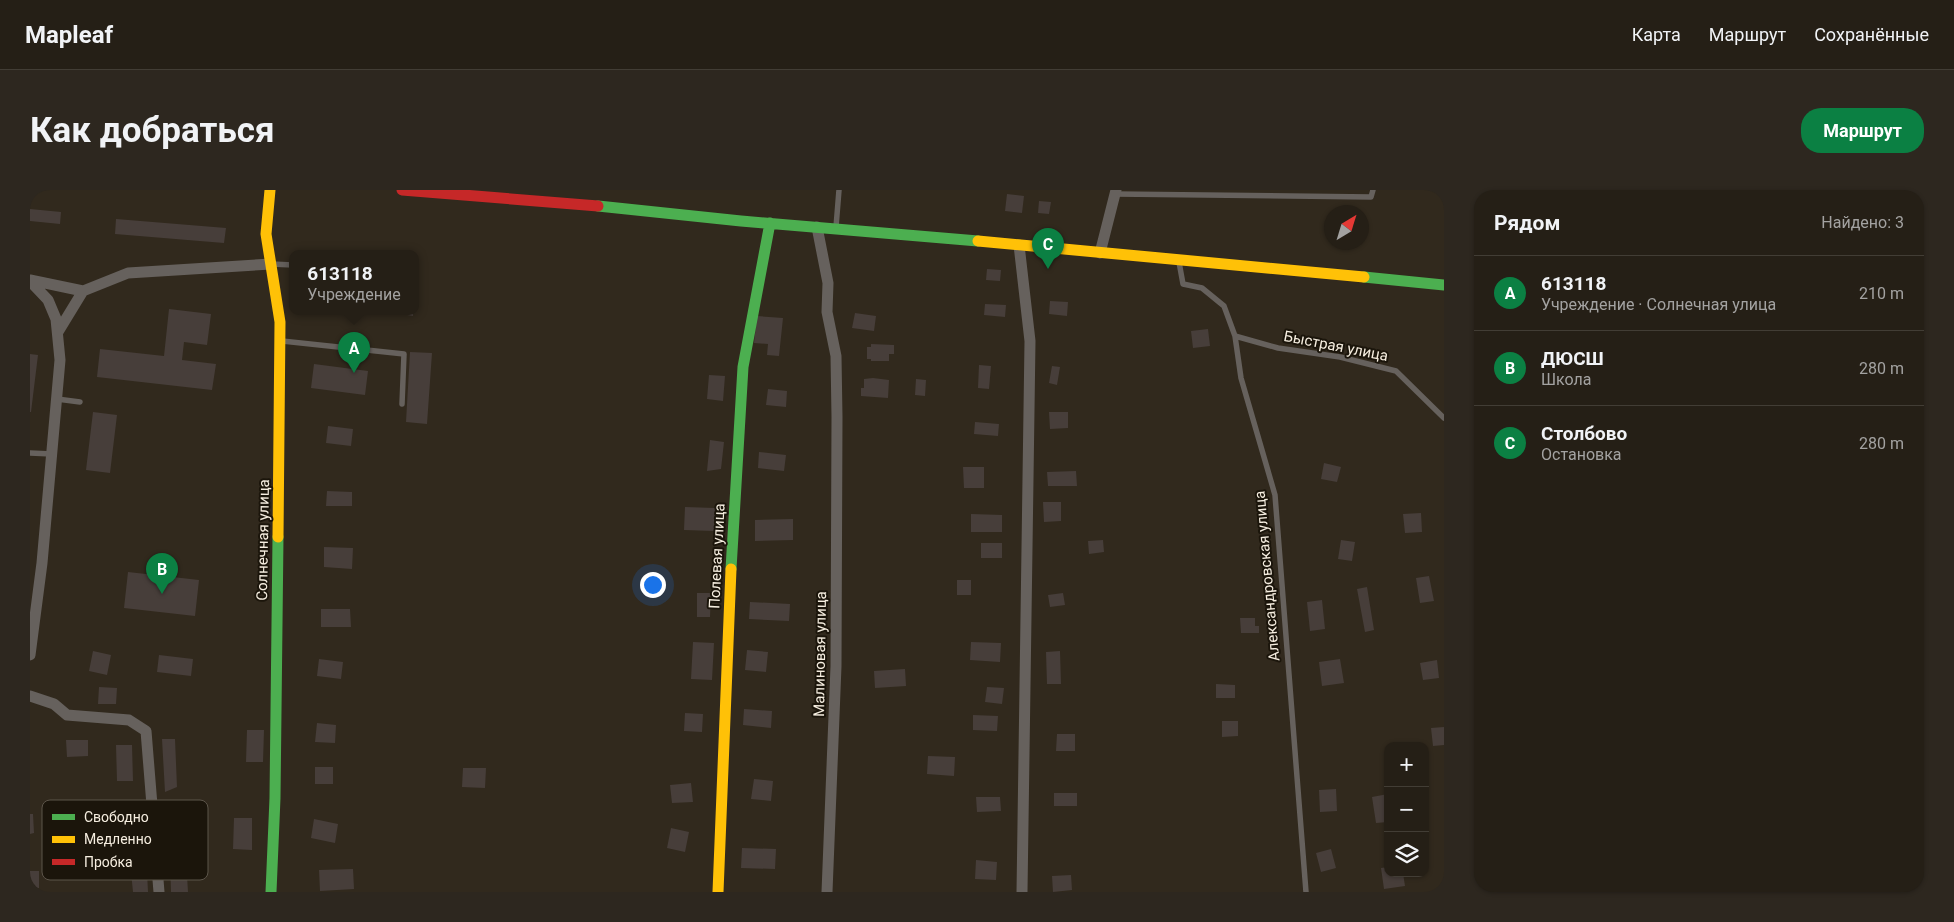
<!DOCTYPE html>
<html lang="ru">
<meta charset="utf-8">
<style>
body{margin:0;font-family:Roboto,sans-serif;background:#2d271f;color:#f1f3f6}
.controls{position:absolute;right:15px;bottom:15px;display:grid;overflow:hidden;border-radius:10px;box-shadow:0 1px 4px #0004}
.controls button{width:45px;height:45px;display:grid;place-items:center;padding:0;border:0;border-bottom:1px solid #423d35;background:#251f16;color:#f1f3f6;font:25px sans-serif}
.compass{position:absolute;left:1294px;top:15px;width:45px;height:45px;border-radius:50%;background:#251f16;box-shadow:0 1px 4px #0004;rotate:38deg}
.you{position:absolute;left:622px;top:394px;width:18px;height:18px;margin:-12px;border:4px solid #fff;border-radius:50%;background:#1a73e8;box-shadow:0 0 0 8px #1a73e833}
.badge{display:grid;place-items:center;width:32px;height:32px;border-radius:50%;background:#0b8043;color:#fff;font-size:16px;font-weight:700}
.pin{position:absolute;translate:-50% -41px;filter:drop-shadow(0 1px 2px #0008)}
.pin::after{content:'';position:absolute;top:26px;width:18px;height:15px;background:inherit;clip-path:polygon(0 0,100% 0,50% 100%)}
.popup{position:absolute;left:259px;top:60px;width:130px;height:65px;box-sizing:border-box;display:grid;place-content:center;border-radius:10px;background:#251f16;filter:drop-shadow(0 1px 4px #0005);font-size:16px;white-space:nowrap;color:#a3a2a1}
.popup b{font-size:19px;color:#f1f3f6}
.popup::after{content:'';position:absolute;left:50%;top:100%;margin-left:-10px;border:10px solid transparent;border-top-color:#251f16}
.list{margin:0;padding:0;list-style:none}
h2{display:flex;justify-content:space-between;align-items:center;height:65px;margin:0;padding:0 20px;font-size:21px}
h2 small{font-size:16px;font-weight:400;color:#a3a2a1}
.list li{display:grid;grid-template-columns:32px 1fr auto;gap:15px;align-items:center;box-sizing:border-box;height:75px;padding:0 20px;border-top:1px solid #423d35}
.list b{display:block;font-size:19px;white-space:nowrap}
.list p{margin:0;font-size:16px;white-space:nowrap;color:#a3a2a1}
.list em{font-size:16px;font-style:normal;color:#a3a2a1}
.icon{flex:none;width:28px;height:28px;fill:none;stroke:currentColor;stroke-width:2;stroke-linecap:round;stroke-linejoin:round}
.map{position:relative;flex:none;width:1414px;height:702px;overflow:hidden;border-radius:20px}
header{display:flex;align-items:center;gap:30px;box-sizing:border-box;height:70px;padding:0 25px;background:#251f16;border-bottom:1px solid #423d35}
header strong{font-size:24px}
nav{display:flex;gap:28px;margin-inline-start:auto;font-size:18px}
.intro{display:flex;align-items:center;justify-content:space-between;box-sizing:border-box;height:120px;padding:0 30px}
h1{margin:0;font-size:35px}
.button{padding:12px 22px;border-radius:20px;background:#0b8043;color:#fff;font-size:18px;font-weight:700}
main{display:flex;gap:30px;padding:0 30px}
aside{flex:1;background:#251f16;border-radius:20px;box-shadow:0 1px 4px #0004}
.map>svg:first-child{display:block}
.building{fill:#473e3a}
.lines{fill:none;stroke-linecap:round;stroke-linejoin:round}
.lane{stroke:#66615d;stroke-width:5.5}
.street{stroke:#66615d;stroke-width:11}
.fast{stroke:#4caf50;stroke-width:11}
.slow{stroke:#ffc107;stroke-width:11}
.jam{stroke:#c62828;stroke-width:11}
.labels{text-anchor:middle;stroke-width:4;stroke-linejoin:round;paint-order:stroke}
.street-label{font-size:15px;fill:#f6eee0;stroke:#1b150b}
.key{fill:#1b150b;stroke:#5d564b;stroke-width:1}
.key-label{font-size:14px;fill:#f6eee0}
</style>
<header>
<strong>Mapleaf</strong>
<nav><a>Карта</a><a>Маршрут</a><a>Сохранённые</a></nav>
</header>
<div class="intro"><h1>Как добраться</h1><a class="button">Маршрут</a></div>
<main>
<div class="map">
<svg width="1414" height="702" viewBox="0 0 1414 702">
<rect width="100%" height="100%" fill="#31291d"/>
<path class="building" d="M977 4 994 6 992 23 975 21Z
M1009 11 1021 12 1019 24 1008 23Z
M0 19 31 22 30 34 0 31Z
M86 29 196 38 194 53 85 44Z
M957 79 971 80 970 91 956 90Z
M1020 111 1038 112 1037 126 1019 124Z
M955 114 976 115 975 127 954 125Z
M139 119 181 124 177 155 154 152 152 170 186 174 182 200 67 187 70 159 134 166Z
M359 122H383V126Z
M825 123 846 126 844 141 822 138Z
M727 126 753 128 749 166 737 165 738 154 724 153Z
M1178 139 1180 156 1163 158 1161 141Z
M841 154 864 155V164H859V171H841V169H837V157H841Z
M380 162 402 163 397 234 376 232Z
M0 164 8 165 1 222H0Z
M284 174 338 181 335 205 281 198Z
M949 175 961 176 959 199 948 198Z
M1022 176 1030 177 1027 195 1019 193Z
M679 185 695 186 693 211 677 209Z
M843 188 859 190 858 208 831 206V198H834V189Z
M886 189 896 190 895 206 885 205Z
M738 199 757 201 756 217 736 215Z
M63 222 87 225 80 283 56 280Z
M1019 222H1038V238L1020 239Z
M945 232 969 234 968 246 944 244Z
M298 236 323 239 321 256 296 253Z
M680 250 694 252 691 279 677 281Z
M729 262 756 265 754 281 728 278Z
M1294 273 1311 277 1307 292 1291 289Z
M933 277H954V298H934Z
M1046 281 1047 296H1018L1017 282Z
M297 301 322 302V316H296Z
M1013 312H1031V331L1014 332Z
M655 317 685 318 684 341 654 340Z
M1391 323 1392 342 1375 343 1373 324Z
M941 324 972 325V342H941Z
M763 329V350L725 351V330Z
M1073 350 1074 362 1059 364 1058 351Z
M1311 350 1325 352 1322 371 1308 369Z
M951 353H972V368H951Z
M294 357 323 358 322 379 294 377Z
M98 382 169 390 165 426 94 418Z
M1399 386 1404 411 1390 413 1386 388Z
M927 390H941V405H927Z
M1337 397 1344 440 1335 442 1327 399Z
M667 403H681L680 427H667Z
M1033 403 1035 415 1020 417 1018 405Z
M1292 410 1295 439 1280 441 1277 412Z
M720 412 760 414 759 431 719 429Z
M291 419H320L321 437H291Z
M1210 428H1225V436H1229V443H1211Z
M663 452 684 453 682 490 661 489Z
M941 452 971 453 970 472 940 470Z
M717 460 738 462 736 482 715 480Z
M63 461 81 465 77 485 59 481Z
M1030 461 1031 494H1017L1016 462Z
M129 465 163 469 161 486 127 482Z
M289 469 313 472 311 489 287 486Z
M1310 469 1314 493 1292 496 1289 472Z
M1407 470 1409 488 1393 490 1390 473Z
M875 479 876 496 845 498 844 481Z
M1186 494 1205 495V508H1186Z
M69 497 87 498 86 514H68Z
M957 497 974 498 972 514 955 512Z
M714 519 742 521 741 538 713 535Z
M655 523 673 524 672 542 654 541Z
M943 525 968 526 967 541 943 540Z
M1192 531H1208V546L1192 547Z
M287 533 306 535 305 553 285 552Z
M1414 537V555L1403 556 1401 538Z
M217 540H234L233 572H216Z
M1027 544H1045V561H1026Z
M132 549H145L147 597 135 602Z
M36 550H58V566L37 567Z
M86 555H102L103 591H87Z
M898 566 925 567 924 586 897 584Z
M285 577H303V594H285Z
M433 578H456L455 598 432 597Z
M724 589 743 591 741 611 721 609Z
M661 593 663 612 642 613 640 595Z
M1306 599 1307 621 1290 622 1289 600Z
M1024 603H1047V616H1024Z
M1358 604V632L1346 633 1342 607Z
M946 607H970L971 621 947 622Z
M149 613 152 651 135 653 132 615Z
M110 618 113 658 95 659 92 619Z
M0 624H3L4 643 0 644Z
M204 628H222V660L203 659Z
M284 629 308 634 305 653 281 648Z
M641 638 659 642 655 662 637 658Z
M712 658 746 659 745 679 711 678Z
M1301 659 1306 678 1291 682 1286 663Z
M156 668 158 702H141L140 669Z
M946 670 967 672 966 690 945 689Z
M1358 677V683H1373L1375 696 1354 699 1351 678Z
M323 679 324 699 290 701 289 680Z
M0 681H9V698L0 699Z
M117 681 118 702H103L101 682Z
M1041 685 1042 700 1023 702 1022 686Z"/>
<g class="lines">
<path class="lane" d="M1085 4 1341 7 1343 0
M806 37 809 0
M1149 72 1153 94 1172 98 1194 116 1205 146 1211 188 1245 305 1276 702
M241 74 263 75
M1205 146 1248 158 1310 167 1366 181 1414 228
M252 151 374 164 372 214
M27 209 50 212
M0 263 22 264"/>
<path class="street" d="M787 37 798 93 797 122 806 166 807 227 806 476 797 702
M989 55 1000 151 992 702
M1070 63 1086 0
M0 90 53 101 98 83 241 74
M0 91 18 110 26 129 30 170 12 373 0 465
M28 142 53 101
M0 506 24 514 37 525 99 530 116 541 129 702"/>
<path class="fast" d="M568 16 711 31 948 51
M1334 87 1414 95
M701 379 713 177 740 33
M241 702 245 608 248 347"/>
<path class="slow" d="M240 0 236 44 250 132 248 347
M948 51 1334 87
M688 702 701 379"/>
<path class="jam" d="M372 0 568 16"/>
</g>
<g class="labels">
<g class="street-label">
<text transform="translate(1306 156) rotate(11)" y="5">Быстрая улица</text>
<text transform="translate(233 350) rotate(-89)" y="5">Солнечная улица</text>
<text transform="translate(687 366) rotate(-87)" y="5">Полевая улица</text>
<text transform="translate(1237 386) rotate(-95)" y="5">Александровская улица</text>
<text transform="translate(790 464) rotate(-89)" y="5">Малиновая улица</text>
</g>
</g>
<rect x="12" y="610" width="166" height="80" rx="8" class="key"/>
<rect x="22" y="624" width="23" height="6" fill="#4caf50"/>
<rect x="22" y="646" width="23" height="7" fill="#ffc107"/>
<rect x="22" y="669" width="23" height="6" fill="#c62828"/>
<g class="key-label">
<text x="54" y="632">Свободно</text>
<text x="54" y="654">Медленно</text>
<text x="54" y="677">Пробка</text>
</g>
</svg>
<div class="controls">
<button>+</button>
<button>−</button>
<button><svg class="icon" aria-label="layers" viewBox="0 0 24 24"><path d="M12 4l9 5-9 5-9-5zM3 14l9 5 9-5"/></svg></button>
</div>
<svg class="compass" viewBox="-18 -18 36 36"><path d="M0-13l5 13h-10z" fill="#e53935"/><path d="M0 13l5-13h-10z" fill="#a3a2a1"/></svg>
<div class="you"></div>
<div class="pin badge" style="left:324px;top:183px">A</div>
<div class="popup"><b>613118</b>Учреждение</div>
<div class="pin badge" style="left:132px;top:404px">B</div>
<div class="pin badge" style="left:1018px;top:79px">C</div>
</div>
<aside>
<h2>Рядом<small>Найдено: 3</small></h2>
<ul class="list">
<li><span class="badge">A</span><div><b>613118</b><p>Учреждение · Солнечная улица</p></div><em>210 m</em></li>
<li><span class="badge">B</span><div><b>ДЮСШ</b><p>Школа</p></div><em>280 m</em></li>
<li><span class="badge">C</span><div><b>Столбово</b><p>Остановка</p></div><em>280 m</em></li>
</ul>
</aside>
</main>
